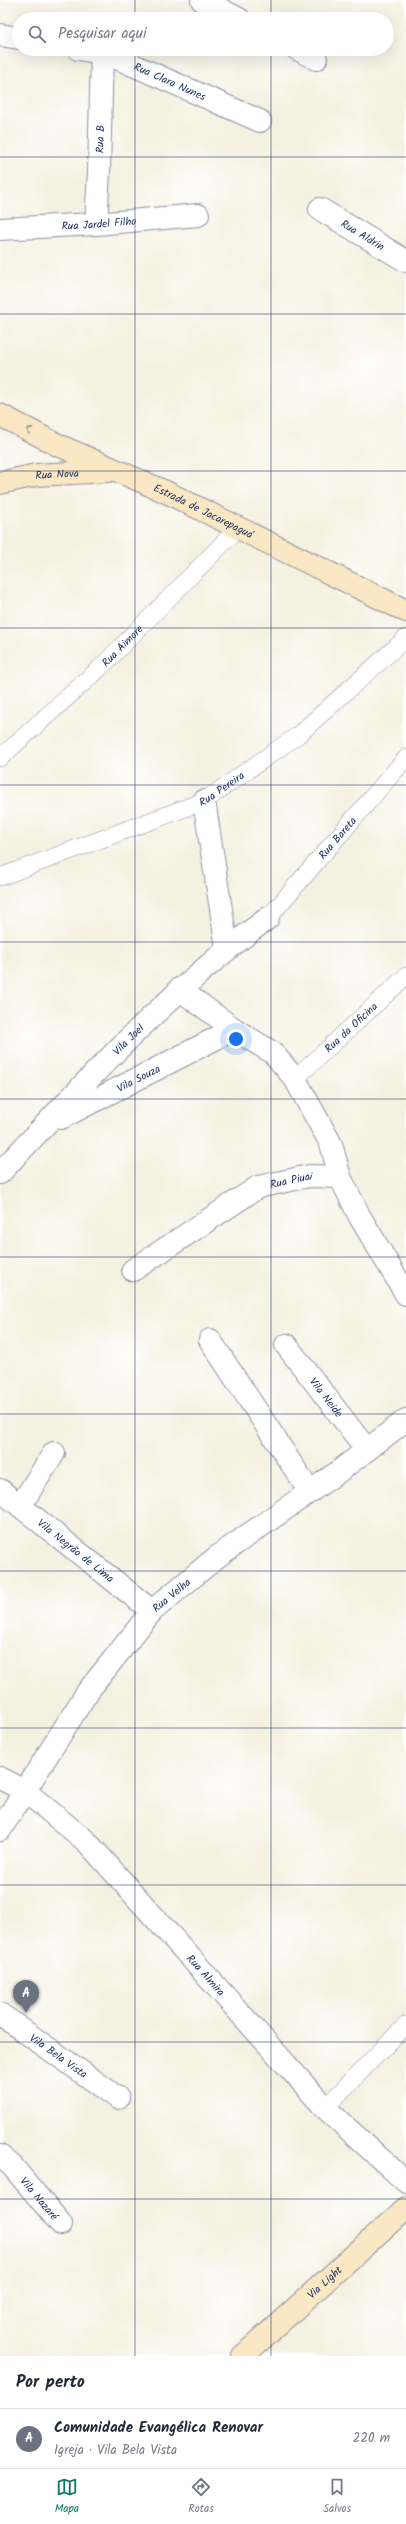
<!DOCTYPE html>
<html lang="pt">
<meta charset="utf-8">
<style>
body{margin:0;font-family:Kalam,sans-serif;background:#f2f2f3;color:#1f2937}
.you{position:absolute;left:236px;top:1039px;width:14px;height:14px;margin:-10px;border:3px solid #fff;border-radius:50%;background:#1a73e8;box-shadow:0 0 0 6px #1a73e833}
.badge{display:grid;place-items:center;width:26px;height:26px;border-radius:50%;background:#0f766e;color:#fff;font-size:13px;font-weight:700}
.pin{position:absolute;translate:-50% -33px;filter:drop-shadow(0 1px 2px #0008)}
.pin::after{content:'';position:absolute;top:21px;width:14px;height:12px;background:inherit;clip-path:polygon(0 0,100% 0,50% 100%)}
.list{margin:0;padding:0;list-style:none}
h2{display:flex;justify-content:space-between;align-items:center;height:52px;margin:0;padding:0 16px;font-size:17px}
h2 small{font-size:13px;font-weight:400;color:#747a83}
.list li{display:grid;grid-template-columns:26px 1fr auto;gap:12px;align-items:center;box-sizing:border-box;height:60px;padding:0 16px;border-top:1px solid #e0e1e3}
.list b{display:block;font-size:15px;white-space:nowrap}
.list p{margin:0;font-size:13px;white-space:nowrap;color:#747a83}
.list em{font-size:13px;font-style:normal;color:#747a83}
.icon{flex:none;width:22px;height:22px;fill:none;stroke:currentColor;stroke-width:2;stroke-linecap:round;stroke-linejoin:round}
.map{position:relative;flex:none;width:406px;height:2356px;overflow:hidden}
.search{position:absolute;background:#fff;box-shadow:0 4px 16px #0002;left:12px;right:12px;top:12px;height:44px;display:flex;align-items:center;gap:10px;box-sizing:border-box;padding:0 14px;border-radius:22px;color:#747a83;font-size:15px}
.sheet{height:112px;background:#fff}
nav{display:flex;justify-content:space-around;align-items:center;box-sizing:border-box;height:56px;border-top:1px solid #e0e1e3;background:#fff;font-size:11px;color:#747a83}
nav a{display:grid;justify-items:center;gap:2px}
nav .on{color:#0f766e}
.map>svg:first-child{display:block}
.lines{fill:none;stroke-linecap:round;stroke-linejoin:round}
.lane-casing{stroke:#8890a0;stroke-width:18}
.street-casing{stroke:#8890a0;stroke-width:24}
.secondary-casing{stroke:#8890a0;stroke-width:24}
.lane{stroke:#fff;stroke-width:17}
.street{stroke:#fff;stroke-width:22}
.secondary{stroke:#fae7c3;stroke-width:22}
.oneway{stroke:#8a8b90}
.grid{fill:none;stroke:#1b2f5e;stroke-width:1;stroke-opacity:0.55}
.labels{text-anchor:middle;stroke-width:3;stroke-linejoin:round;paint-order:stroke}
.street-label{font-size:11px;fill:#1b2f5e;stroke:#fff}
</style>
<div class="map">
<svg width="406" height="2356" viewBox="0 0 406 2356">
<rect width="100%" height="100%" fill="#fff"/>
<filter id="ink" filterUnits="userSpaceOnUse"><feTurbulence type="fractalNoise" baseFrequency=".025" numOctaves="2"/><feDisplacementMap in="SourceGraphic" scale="8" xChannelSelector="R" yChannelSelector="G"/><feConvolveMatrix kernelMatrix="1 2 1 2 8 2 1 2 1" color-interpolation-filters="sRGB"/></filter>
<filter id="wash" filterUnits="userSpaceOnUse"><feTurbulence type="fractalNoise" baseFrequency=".012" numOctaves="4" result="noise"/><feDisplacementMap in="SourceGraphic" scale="16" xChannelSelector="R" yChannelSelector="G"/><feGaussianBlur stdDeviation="0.9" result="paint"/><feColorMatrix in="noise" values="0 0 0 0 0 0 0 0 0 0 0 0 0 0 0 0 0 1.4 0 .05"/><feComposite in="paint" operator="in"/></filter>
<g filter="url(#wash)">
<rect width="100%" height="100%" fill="#f5f1e1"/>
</g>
<g filter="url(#ink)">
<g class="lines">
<defs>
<g id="lane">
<path id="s1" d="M0 758 100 668 238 528"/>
<path id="s2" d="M0 877 204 801 298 735 406 638"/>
<path id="s3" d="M268 918 406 758"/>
<path id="s4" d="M295 1079 406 976"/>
<path d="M325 2108 406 2025"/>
</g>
<g id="street">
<path d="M202 0 239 19"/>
<path d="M0 35 19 38"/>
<path id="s5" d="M78 49 102 53 124 61 260 121"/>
<path d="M297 49 316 59"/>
<path id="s6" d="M320 209 406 261"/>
<path id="s7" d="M96 224 99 172 102 53"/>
<path id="s8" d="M0 229 96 224 198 215"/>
<path d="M204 801 227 948"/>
<path d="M179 989 234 1029 273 1053 295 1079 331 1144 340 1177"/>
<path id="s9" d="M61 1118 234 1029"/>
<path id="s10" d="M0 1173C84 1083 169 991 268 918"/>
<path id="s11" d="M133 1270 258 1187 309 1176 340 1177 360 1217 406 1294"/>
<path d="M210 1340 310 1492"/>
<path id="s12" d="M286 1345 367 1450"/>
<path id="s13" d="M0 1490 152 1611"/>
<path d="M20 1506 54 1453"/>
<path id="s14" d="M0 1778 25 1791 87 1842 325 2108 406 2182"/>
<path id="s15" d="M0 1830 88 1691 152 1611 218 1556 338 1472 406 1420"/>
<path id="s16" d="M0 2014 118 2098"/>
<path id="s17" d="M0 2156 12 2166 61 2224"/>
</g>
<g id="secondary">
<path id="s18" d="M0 415 58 445 166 492 406 611"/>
<path id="s19" d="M0 483 36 475 108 471"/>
<path id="s20" d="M243 2356 406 2208"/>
</g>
</defs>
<use href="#lane" class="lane-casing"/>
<use href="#street" class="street-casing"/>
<use href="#secondary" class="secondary-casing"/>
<use href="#lane" class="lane"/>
<use href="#street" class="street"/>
<use href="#secondary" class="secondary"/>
</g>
<defs><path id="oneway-chevron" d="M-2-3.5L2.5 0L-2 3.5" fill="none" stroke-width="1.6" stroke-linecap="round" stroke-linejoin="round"/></defs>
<use class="oneway" href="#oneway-chevron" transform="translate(29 430) rotate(-152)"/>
</g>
<path class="grid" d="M135 0V19M271 0V19M135 49V2356M271 49V2356M0 157H406M0 314H406M0 471H406M0 628H406M0 785H406M0 942H406M0 1099H406M0 1257H406M0 1414H406M0 1571H406M0 1728H406M0 1885H406M0 2042H406M0 2199H406"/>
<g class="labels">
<g class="street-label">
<text dy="4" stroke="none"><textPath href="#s5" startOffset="98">Rua Clara Nunes</textPath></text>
<text dy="4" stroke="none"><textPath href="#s7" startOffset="85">Rua B</textPath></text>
<text dy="4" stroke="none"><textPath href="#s8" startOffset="99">Rua Jardel Filho</textPath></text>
<text dy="4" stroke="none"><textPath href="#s6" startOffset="50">Rua Aldrin</textPath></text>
<text dy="4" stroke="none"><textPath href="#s19" startOffset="58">Rua Nova</textPath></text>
<text dy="4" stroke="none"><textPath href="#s18" startOffset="225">Estrada de Jacarepaguá</textPath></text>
<text dy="4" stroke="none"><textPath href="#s1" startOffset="166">Rua Aimore</textPath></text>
<text dy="4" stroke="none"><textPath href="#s2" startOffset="239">Rua Pereira</textPath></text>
<text dy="4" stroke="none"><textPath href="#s3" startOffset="106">Rua Bareta</textPath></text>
<text dy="4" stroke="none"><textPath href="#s4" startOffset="76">Rua da Oficina</textPath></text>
<text dy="4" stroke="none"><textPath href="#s10" startOffset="185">Vila Joel</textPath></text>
<text dy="4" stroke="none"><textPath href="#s9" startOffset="87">Vila Souza</textPath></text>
<text dy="4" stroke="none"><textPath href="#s11" startOffset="184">Rua Piuai</textPath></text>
<text dy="4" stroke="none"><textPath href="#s12" startOffset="66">Vila Neide</textPath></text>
<text dy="4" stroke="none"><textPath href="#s13" startOffset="97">Vila Negrão de Lima</textPath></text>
<text dy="4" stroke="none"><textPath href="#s15" startOffset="292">Rua Velha</textPath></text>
<text dy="4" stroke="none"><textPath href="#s14" startOffset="287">Rua Almira</textPath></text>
<text dy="4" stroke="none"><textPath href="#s16" startOffset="72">Vila Bela Vista</textPath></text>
<text dy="4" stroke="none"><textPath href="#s17" startOffset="58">Vila Nazaré</textPath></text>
<text dy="4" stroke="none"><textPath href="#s20" startOffset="110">Via Light</textPath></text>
</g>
</g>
</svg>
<div class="you"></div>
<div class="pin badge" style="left:26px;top:2013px;background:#6b7280">A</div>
<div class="search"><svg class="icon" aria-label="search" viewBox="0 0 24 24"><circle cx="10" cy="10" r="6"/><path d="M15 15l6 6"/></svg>Pesquisar aqui</div>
</div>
<section class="sheet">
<h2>Por perto<small></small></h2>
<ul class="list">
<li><span class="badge" style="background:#6b7280">A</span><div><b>Comunidade Evangélica Renovar</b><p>Igreja · Vila Bela Vista</p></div><em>220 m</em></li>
</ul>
</section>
<nav>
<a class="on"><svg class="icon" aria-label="map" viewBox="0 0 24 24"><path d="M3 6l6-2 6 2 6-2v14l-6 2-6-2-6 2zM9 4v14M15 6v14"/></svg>Mapa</a>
<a><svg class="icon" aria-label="directions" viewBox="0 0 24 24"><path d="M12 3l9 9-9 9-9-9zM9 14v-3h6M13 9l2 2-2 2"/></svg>Rotas</a>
<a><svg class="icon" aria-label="saved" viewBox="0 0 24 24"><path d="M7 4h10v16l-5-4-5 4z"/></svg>Salvos</a>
</nav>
